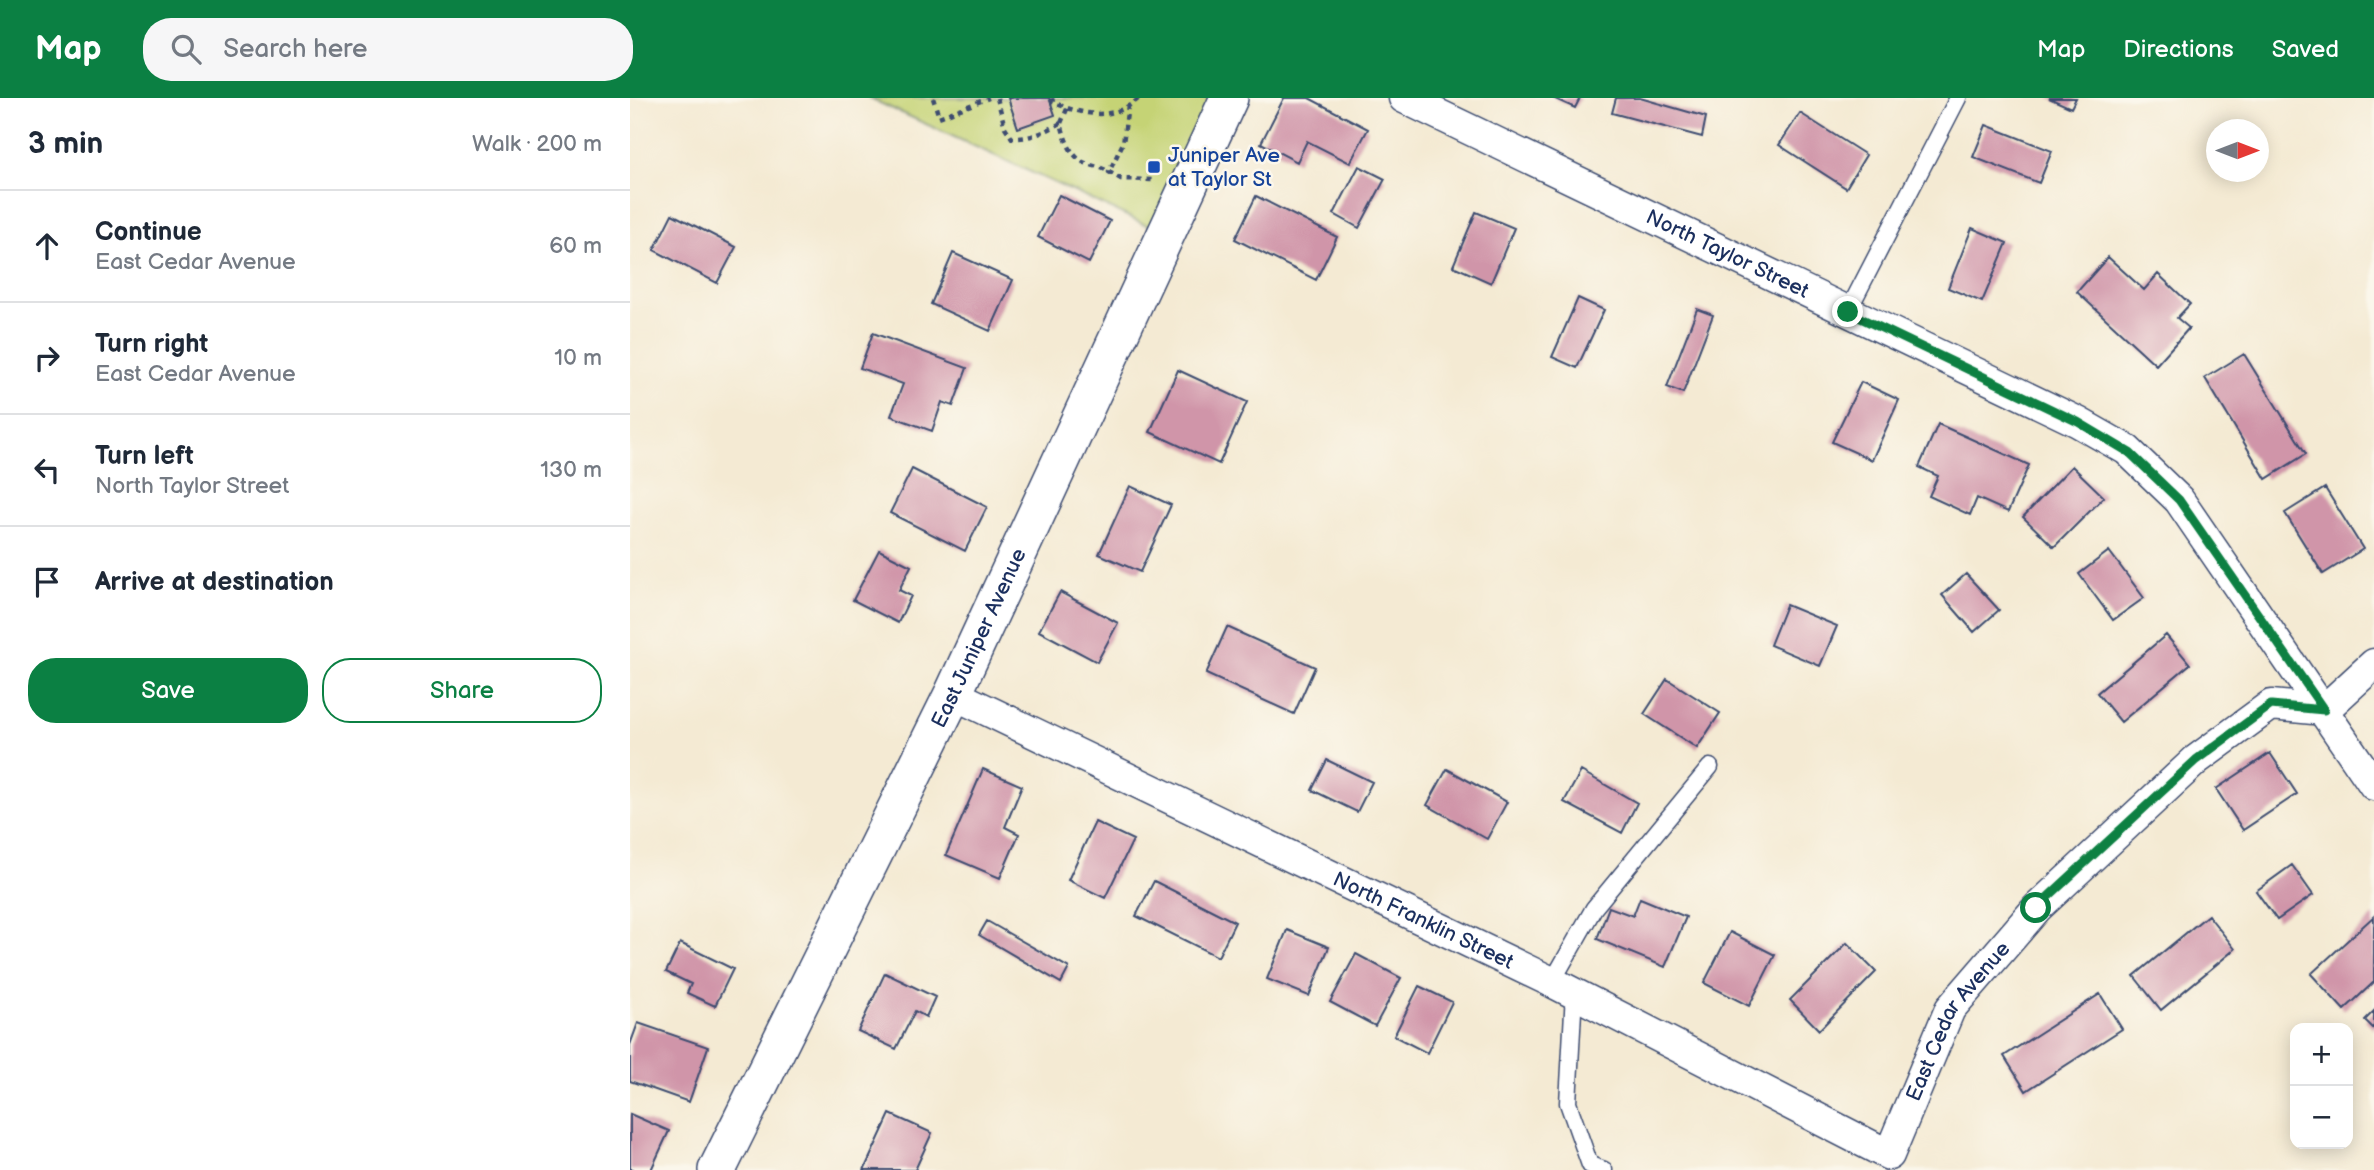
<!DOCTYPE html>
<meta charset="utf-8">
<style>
body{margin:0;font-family:"Balsamiq Sans",sans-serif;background:#f6f6f7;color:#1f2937}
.controls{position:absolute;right:21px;bottom:21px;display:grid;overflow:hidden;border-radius:14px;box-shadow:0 4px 18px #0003}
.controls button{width:63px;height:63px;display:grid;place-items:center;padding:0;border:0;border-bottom:2px solid #e0e1e3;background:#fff;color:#1f2937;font:35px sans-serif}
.compass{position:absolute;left:1576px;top:21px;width:63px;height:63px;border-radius:50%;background:#fff;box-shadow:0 4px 18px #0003;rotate:90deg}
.stop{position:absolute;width:21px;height:21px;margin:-16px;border:5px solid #0b8043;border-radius:50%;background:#fff}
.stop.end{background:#0b8043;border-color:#fff;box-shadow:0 2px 7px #0008}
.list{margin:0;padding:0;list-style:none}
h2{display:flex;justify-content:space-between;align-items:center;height:91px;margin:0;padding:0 28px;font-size:30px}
h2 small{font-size:23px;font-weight:400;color:#747a83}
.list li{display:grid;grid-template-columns:46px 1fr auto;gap:21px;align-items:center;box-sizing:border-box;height:112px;padding:0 28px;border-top:2px solid #e0e1e3}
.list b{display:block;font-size:26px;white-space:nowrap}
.list p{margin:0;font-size:23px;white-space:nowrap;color:#747a83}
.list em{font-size:23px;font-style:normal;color:#747a83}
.actions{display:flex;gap:14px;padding:21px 28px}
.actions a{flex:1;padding:16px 0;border:2px solid #0b8043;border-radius:28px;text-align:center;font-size:24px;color:#0b8043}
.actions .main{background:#0b8043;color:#fff}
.icon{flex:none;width:38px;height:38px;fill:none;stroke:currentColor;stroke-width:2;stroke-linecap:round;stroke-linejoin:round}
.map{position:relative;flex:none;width:1744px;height:1072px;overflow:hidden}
header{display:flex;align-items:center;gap:42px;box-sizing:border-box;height:98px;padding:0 35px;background:#0b8043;color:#fff}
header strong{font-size:33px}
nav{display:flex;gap:38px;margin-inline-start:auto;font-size:24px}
.search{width:490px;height:63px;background:#f6f6f7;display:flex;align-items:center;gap:18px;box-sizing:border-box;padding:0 24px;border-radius:28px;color:#747a83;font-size:26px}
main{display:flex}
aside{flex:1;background:#fff}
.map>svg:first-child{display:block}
.green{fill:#c5d375;stroke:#70816a;stroke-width:2}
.building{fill:#d095a9}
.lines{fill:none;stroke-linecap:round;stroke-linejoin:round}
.service-casing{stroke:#3c4b70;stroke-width:19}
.minor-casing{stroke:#3c4b70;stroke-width:33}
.tertiary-casing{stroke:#3c4b70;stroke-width:40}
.path{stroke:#3c4b70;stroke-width:4.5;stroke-dasharray:5 5;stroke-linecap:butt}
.service{stroke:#fff;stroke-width:16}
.minor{stroke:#fff;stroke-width:30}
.tertiary{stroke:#fff;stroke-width:37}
.route{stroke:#0b8043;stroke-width:9}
.transit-dot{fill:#1a4fb4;stroke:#fbf7ec;stroke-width:2.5}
.labels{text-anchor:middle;stroke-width:5;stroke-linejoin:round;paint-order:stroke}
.transit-label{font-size:21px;fill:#164399;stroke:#fbf7ec;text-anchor:start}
.street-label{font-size:21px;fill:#1b2f5e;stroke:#fbf7ec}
</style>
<header>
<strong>Map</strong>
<div class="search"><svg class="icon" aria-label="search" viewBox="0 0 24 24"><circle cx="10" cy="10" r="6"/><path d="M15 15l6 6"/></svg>Search here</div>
<nav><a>Map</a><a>Directions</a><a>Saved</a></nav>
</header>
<main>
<aside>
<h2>3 min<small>Walk · 200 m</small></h2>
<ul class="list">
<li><svg class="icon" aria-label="ahead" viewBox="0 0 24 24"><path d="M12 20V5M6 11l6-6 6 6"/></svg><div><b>Continue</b><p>East Cedar Avenue</p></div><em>60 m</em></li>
<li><svg class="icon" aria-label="right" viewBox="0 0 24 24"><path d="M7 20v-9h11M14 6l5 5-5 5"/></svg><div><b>Turn right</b><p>East Cedar Avenue</p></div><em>10 m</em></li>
<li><svg class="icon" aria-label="left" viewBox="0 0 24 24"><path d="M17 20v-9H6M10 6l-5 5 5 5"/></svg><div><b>Turn left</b><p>North Taylor Street</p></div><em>130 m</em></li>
<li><svg class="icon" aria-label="arrive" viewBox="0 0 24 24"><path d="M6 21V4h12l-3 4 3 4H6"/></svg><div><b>Arrive at destination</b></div></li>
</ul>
<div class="actions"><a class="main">Save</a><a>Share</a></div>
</aside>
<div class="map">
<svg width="1744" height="1072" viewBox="0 0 1744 1072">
<rect width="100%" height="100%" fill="#fbf7ec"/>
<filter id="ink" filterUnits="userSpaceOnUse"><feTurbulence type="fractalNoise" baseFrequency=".0143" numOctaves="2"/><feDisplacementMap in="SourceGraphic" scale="14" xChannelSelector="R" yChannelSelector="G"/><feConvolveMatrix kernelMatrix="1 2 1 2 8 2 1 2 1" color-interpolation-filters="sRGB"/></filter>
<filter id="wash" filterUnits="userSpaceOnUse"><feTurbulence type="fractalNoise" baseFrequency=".00686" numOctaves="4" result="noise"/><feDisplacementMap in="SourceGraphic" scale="28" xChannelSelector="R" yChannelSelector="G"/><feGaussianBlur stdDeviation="1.57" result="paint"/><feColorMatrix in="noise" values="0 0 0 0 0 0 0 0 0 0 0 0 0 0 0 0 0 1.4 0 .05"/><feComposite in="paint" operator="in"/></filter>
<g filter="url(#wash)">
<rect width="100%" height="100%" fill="#f4ead3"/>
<path class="green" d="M239 0H584L521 129Z"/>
<g id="blocks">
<path class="building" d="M378 0H419L425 17 388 30Z
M654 0H679L738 31 720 65 677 43 667 64 631 45Z
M923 0H950L945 10Z
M986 0H1010L1076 19 1072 39 982 15Z
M1419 0H1446L1441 10Z
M1170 15 1236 57 1216 90 1149 47Z
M1356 27 1422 53 1409 85 1343 59Z
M729 68 755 81 729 130 704 116Z
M429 97 480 123 459 165 408 139Z
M626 98 707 139 686 182 605 141Z
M846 114 884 130 861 185 823 168Z
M42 116 106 149 87 185 24 152Z
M1342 130 1377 145 1352 204 1318 190Z
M323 155 383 182 360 233 301 206Z
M1478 159 1514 192 1528 176 1560 206 1547 220 1559 230 1526 267 1447 194Z
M948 200 974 212 947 270 922 259Z
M1067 211 1083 217 1053 295 1037 289Z
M243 235 337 270 323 308 312 304 302 333 261 318 273 286 230 270Z
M1614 256 1676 356 1636 381 1575 280Z
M548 272 617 304 589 366 520 334Z
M1231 284 1269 302 1242 362 1202 344Z
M1308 326 1399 367 1378 414 1347 400 1340 417 1299 398 1308 378 1289 369Z
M1442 368 1474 399 1424 449 1393 419Z
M282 371 357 409 335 453 260 415Z
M500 388 541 407 510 474 469 456Z
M1695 390 1733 451 1693 476 1655 415Z
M249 452 281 468 269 492 281 498 268 525 223 502Z
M1479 453 1514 500 1483 522 1449 476Z
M1336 476 1369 512 1344 534 1312 497Z
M430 494 488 525 467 564 409 533Z
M1156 507 1207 528 1190 568 1140 547Z
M597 529 685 569 664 616 576 576Z
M1536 537 1560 566 1491 624 1467 595Z
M1037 581 1090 615 1067 650 1014 616Z
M1640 655 1667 696 1613 732 1586 691Z
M697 662 742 684 727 714 682 692Z
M353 671 392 688 375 729 389 736 370 780 316 757Z
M817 671 877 704 857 741 797 707Z
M951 673 1007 705 992 735 934 704Z
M465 724 503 742 475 800 438 782Z
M1662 767 1683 797 1647 822 1626 793Z
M524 783 605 824 588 859 506 818Z
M1010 800 1056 819 1035 869 967 841 979 809 1003 818Z
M1578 817 1605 851 1531 912 1504 878Z
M1744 818V884L1714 912 1681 876Z
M357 823 439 870 431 885 349 837Z
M657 832 699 849 679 898 637 881Z
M1100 834 1145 857 1119 908 1074 885Z
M50 845 103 871 85 908 57 895 61 886 36 874Z
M1217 845 1246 874 1189 932 1160 902Z
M726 856 771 880 745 928 700 904Z
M255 875 305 899 296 919 285 913 266 951 228 933Z
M789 888 822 904 797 955 764 938Z
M1470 896 1492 931 1396 993 1374 958Z
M1744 913V931L1735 922Z
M8 925 78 949 59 1004 0 983V947Z
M0 1016 39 1033 21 1072H0Z
M260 1016 302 1035 285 1072H234Z"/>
</g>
</g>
<g filter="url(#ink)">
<use href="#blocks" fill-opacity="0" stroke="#3c4b70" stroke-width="2"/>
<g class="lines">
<defs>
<path id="service" d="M1218 213 1328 0
M922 884 964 810 1080 669
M944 895 938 1005 960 1067 974 1072"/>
<g id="minor">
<path id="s1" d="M774 0 1448 324 1497 352 1549 402 1744 687"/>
<path id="s2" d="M323 596 922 884 1259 1057 1320 911 1407 810 1566 662 1641 607 1694 612 1744 566"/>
</g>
<g id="tertiary">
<path id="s3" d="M87 1072 323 596 599 0"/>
</g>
</defs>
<use href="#service" class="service-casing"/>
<use href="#minor" class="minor-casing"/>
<use href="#tertiary" class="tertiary-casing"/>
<path class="path" d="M303 0 309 19 359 0
M367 0 375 29 382 40C401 41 414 34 431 25
M422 0 423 4C451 17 484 24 509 0
M498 7 493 45 479 74 491 81 523 82
M437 11 431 25C435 41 441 61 458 66 467 69 471 69 479 74"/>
<use href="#service" class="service"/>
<use href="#minor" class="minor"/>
<use href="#tertiary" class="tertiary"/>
</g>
</g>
<g class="lines" filter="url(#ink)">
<path class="route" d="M1218 214 1448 324 1500 355 1549 402 1694 612 1641 607 1566 662 1406 810"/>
</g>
<rect class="transit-dot" x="517" y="62" width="14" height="14" rx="3.5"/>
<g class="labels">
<g class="transit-label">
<text x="538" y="64">Juniper Ave<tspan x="538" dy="24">at Taylor St</tspan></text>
</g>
<g class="street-label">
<text dy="7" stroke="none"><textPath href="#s1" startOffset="359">North Taylor Street</textPath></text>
<text dy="7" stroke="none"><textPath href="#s3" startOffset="593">East Juniper Avenue</textPath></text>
<text dy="7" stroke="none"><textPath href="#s2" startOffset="522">North Franklin Street</textPath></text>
<text dy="7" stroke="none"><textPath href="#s2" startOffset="1195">East Cedar Avenue</textPath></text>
</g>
</g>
</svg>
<div class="controls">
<button>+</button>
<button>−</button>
</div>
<svg class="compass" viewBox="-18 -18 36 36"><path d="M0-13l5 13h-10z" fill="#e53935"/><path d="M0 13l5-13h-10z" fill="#747a83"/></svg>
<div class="stop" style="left:1406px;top:810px"></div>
<div class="stop end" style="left:1218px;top:214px"></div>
</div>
</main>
